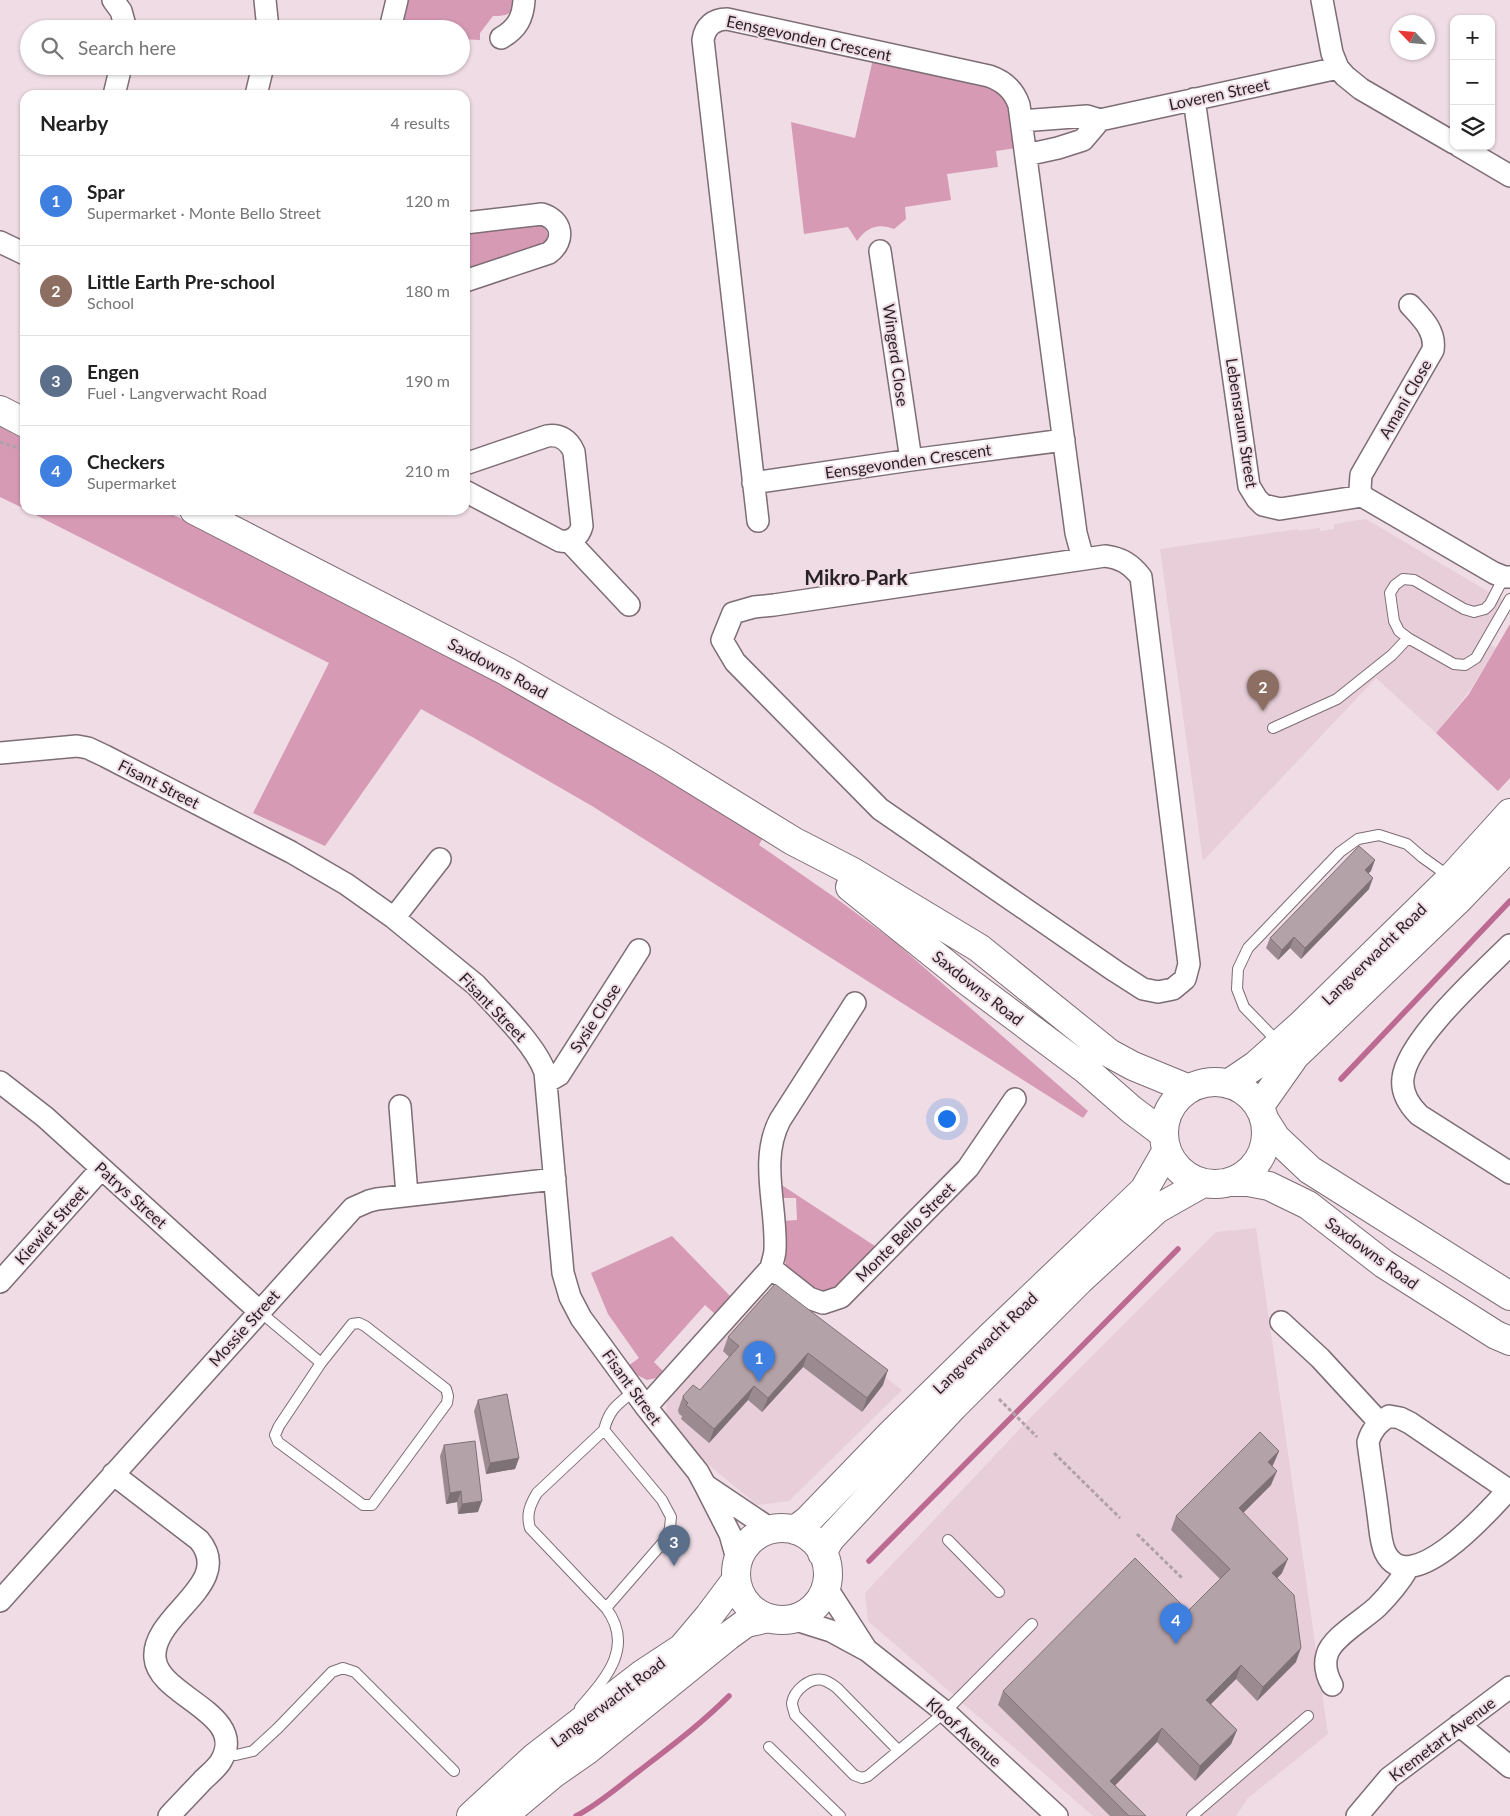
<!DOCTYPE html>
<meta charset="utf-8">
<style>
body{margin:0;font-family:Lato,sans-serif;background:#f2f2f2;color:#222}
.controls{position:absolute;right:15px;top:15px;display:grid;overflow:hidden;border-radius:10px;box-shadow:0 1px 4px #0004}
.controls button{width:45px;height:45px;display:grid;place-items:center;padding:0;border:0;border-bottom:1px solid #e0e0e0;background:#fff;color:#222;font:25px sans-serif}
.compass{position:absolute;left:1390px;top:15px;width:45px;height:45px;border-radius:50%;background:#fff;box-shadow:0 1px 4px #0004;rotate:296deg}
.you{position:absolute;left:946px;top:1118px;width:18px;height:18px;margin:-12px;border:4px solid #fff;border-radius:50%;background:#1a73e8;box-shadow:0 0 0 8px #1a73e833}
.badge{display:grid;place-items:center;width:32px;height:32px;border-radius:50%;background:#0f766e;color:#fff;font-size:16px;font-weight:700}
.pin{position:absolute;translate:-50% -41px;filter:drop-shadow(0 1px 2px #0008)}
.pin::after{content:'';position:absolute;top:26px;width:18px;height:15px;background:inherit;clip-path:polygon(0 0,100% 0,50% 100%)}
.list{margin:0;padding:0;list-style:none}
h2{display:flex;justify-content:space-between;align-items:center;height:65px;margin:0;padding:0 20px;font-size:21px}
h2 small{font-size:16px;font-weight:400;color:#767676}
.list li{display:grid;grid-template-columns:32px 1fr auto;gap:15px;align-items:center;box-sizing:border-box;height:90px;padding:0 20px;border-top:1px solid #e0e0e0}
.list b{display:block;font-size:19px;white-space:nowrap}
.list p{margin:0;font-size:16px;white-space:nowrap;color:#767676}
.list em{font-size:16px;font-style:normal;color:#767676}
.icon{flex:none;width:28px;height:28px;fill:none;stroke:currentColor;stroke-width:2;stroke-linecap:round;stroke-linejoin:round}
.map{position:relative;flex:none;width:1510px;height:1816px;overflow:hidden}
.search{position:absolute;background:#fff;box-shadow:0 1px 4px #0004;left:20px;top:20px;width:450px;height:55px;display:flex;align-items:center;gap:12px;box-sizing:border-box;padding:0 18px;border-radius:28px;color:#767676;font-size:19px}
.panel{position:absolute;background:#fff;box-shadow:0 1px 4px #0004;left:20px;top:90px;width:450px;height:425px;border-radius:15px}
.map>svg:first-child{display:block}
.built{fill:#e8ced8}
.green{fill:#d79ab5}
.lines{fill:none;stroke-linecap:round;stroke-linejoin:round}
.stream{stroke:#bd6a92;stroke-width:5.5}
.lane-casing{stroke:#7d6d74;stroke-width:12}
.street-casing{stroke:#7d6d74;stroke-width:24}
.secondary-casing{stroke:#7d6d74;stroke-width:30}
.path{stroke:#b0a1a8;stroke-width:3;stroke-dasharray:4 2.5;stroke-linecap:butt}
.lane{stroke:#fff;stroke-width:10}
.street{stroke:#fff;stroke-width:21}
.secondary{stroke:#fff;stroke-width:28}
.wall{fill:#9b8b91}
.shaded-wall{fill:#7e7176}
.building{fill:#b4a2a9;stroke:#7e7176}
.labels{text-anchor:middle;stroke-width:4;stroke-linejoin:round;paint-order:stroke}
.street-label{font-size:16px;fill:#2a2326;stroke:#efdce4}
.district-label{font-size:21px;font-weight:bold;fill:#2a2326;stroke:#efdce4}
</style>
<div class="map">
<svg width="1510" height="1816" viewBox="0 0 1510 1816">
<rect width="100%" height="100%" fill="#efdce4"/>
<path class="built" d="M1366 519 1504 601 1480 639 1496 648 1471 689 1436 733 1376 678 1203 861 1160 549 1298 529V531L1320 528V531L1334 529V524Z
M1256 1228 1328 1734 1248 1798 1236 1816H1093L868 1621 865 1593 1030 1418 1216 1232Z
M775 1292 902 1390 789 1501 757 1505 692 1451 667 1419 666 1403 762 1293 770 1298Z"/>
<path class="green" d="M407 0H518C512 14 508 16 493 16L480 33V40L461 39V29H401Z
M873 59 985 84 1000 92 1010 107 1016 148 996 151 998 167 947 174 951 200 905 207 906 219 894 229C878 223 867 227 857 241L848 227 804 234 791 122 855 138Z
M538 223C549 230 550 235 544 246L465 272V231Z
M0 427 25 440V509L0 497Z
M26 510H164L372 616 485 675 652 771 762 839 759 845 837 899 895 942 1088 1111 1083 1118 592 806 474 738 421 709 325 846 253 813 329 663Z
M1510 624V778L1498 791 1436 733 1469 694Z
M780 1184 878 1248 837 1290 818 1294 786 1271 782 1221 797 1220 796 1198H781Z
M672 1236 731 1297 715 1314 705 1305 654 1362 663 1371 656 1378 647 1380 637 1375 628 1366 639 1358 608 1314 591 1273Z"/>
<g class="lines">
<path class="stream" d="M1341 1079 1510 901
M869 1561 1178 1249
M576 1816C599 1804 619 1786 639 1771 670 1747 701 1724 729 1696"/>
<defs>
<path id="lane" d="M1504 577 1490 604 1485 609 1474 612 1464 609 1414 580 1403 579 1395 585 1390 593 1394 621 1399 631 1408 638 1454 664 1465 665 1476 658 1510 599
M1273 728 1337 699 1392 655 1408 638
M1279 1043 1244 1007 1237 989 1238 969 1248 948 1340 852 1358 839 1379 835 1407 844 1422 857 1450 877
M259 1311 321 1363 352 1324 359 1323 365 1326 446 1389 448 1396 447 1403 372 1505H363L278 1442 275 1435 279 1426 321 1363
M604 1430 662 1500 671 1517 670 1528 666 1539 606 1608
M948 1540 999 1592
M580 1708C606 1678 635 1647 606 1608L530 1528C526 1514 530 1505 537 1493L604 1430C609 1409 618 1404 634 1391
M769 1747 840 1816
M898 1750 837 1688C833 1685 828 1681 823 1680 810 1677 794 1690 792 1703 792 1706 794 1711 795 1715L854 1775 862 1778 868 1776 945 1712 1032 1624
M225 1753 236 1755 253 1751 278 1728 332 1672 343 1668 355 1672 454 1771
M1192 1816 1308 1716"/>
<path id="street" d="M113 0 121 11 126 29
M265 0 268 29
M1322 0 1332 53 1338 68 1345 76 1361 89 1454 143
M390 29 397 0
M501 38C517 29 523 18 524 0
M114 95 121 66
M256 95 263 66
M1194 99 1249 486 1257 499 1263 505 1280 509 1362 496 1494 573 1504 577H1510
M1021 121 1087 116 1100 120 1338 68
M1459 146 1510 176
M1026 155 1058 148 1083 140 1100 120
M465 223 542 214C562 220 566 240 549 253L465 281
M0 242 25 254
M880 251 911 460
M465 464 547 436C560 434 569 440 574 452L582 526C579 537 571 543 560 541L465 491
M753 483 911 460 1064 440
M1362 496 1360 489 1361 475 1433 350C1436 331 1422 318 1410 305
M758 521 703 40C705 26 714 19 727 19L989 76C1004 81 1014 90 1019 105L1076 533 1083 559
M569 541 629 605
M1105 556C1121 558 1131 564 1141 577L1189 964 1185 979 1173 989 1158 992 1143 989 1115 971 880 809 735 662 722 640 733 613 754 607 774 605Z
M0 753 77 746 88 748 105 756 291 852 346 884 394 918 476 985C497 1008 535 1044 545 1072L563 1273 570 1297 581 1318 646 1407 698 1472 705 1485 730 1534 738 1562
M394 918 440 859
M1510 945C1482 973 1407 1040 1403 1078 1401 1093 1410 1106 1419 1115L1510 1173
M0 1082 45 1117 259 1311
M547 1082 559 1075 639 950
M400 1106 407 1195
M771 1268 809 1298 823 1303 841 1297 968 1168 1015 1099
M0 1282 101 1169
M1281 1322 1320 1358 1379 1422
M646 1407 771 1268C772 1262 775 1256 775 1249 777 1206 759 1160 780 1120L855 1003
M113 1474 199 1540C236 1584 151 1615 155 1658 158 1697 249 1713 221 1761 217 1768 209 1774 203 1780 192 1792 180 1804 169 1816
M705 1485 772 1530
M1508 1490C1490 1510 1409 1602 1385 1552 1380 1541 1380 1527 1378 1514 1375 1490 1371 1466 1368 1442 1372 1429 1378 1423 1389 1416L1400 1418 1410 1423 1510 1491
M826 1587 866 1649
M0 1601 353 1208 369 1201 377 1199 555 1179
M793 1619 831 1631 868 1651 945 1712 1057 1816
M1332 1685C1327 1676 1324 1665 1327 1655 1331 1638 1363 1620 1377 1607 1389 1595 1399 1583 1408 1568
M1459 1725 1510 1767
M1357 1816 1389 1778 1510 1687"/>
<path id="secondary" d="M0 410 25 423
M194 510 506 671 660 759 793 841 853 872 979 948 1109 1053 1133 1066 1189 1089
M850 887 966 980 1085 1069 1132 1110 1164 1134
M1164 1133a51 51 0 1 1 102 0a51 51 0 1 1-102 0Z
M1228 1084 1256 1065 1302 1024 1451 878 1510 813
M1259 1107 1295 1056 1456 902 1510 846
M1264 1119 1276 1138 1310 1170 1510 1296
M1229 1182H1248L1269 1186 1308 1205 1384 1264 1496 1335 1510 1341
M736 1574a46 46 0 1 1 92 0a46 46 0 1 1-92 0Z
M795 1530 808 1520 891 1434 991 1336 1144 1190 1167 1150
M822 1553 830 1539 953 1407 1080 1280 1157 1209 1203 1183
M471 1816 535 1757 641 1675 682 1648 709 1616 736 1580
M503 1816 553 1774 586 1751 728 1636 746 1623 769 1618"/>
</defs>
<use href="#lane" class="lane-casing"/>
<use href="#street" class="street-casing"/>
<use href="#secondary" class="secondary-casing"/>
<path class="path" d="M0 442 25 450
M160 510 173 516
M999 1399 1037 1437
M1054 1453 1120 1518
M1137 1534 1182 1578"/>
<use href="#lane" class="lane"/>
<use href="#street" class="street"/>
<use href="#secondary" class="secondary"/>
</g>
<path class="wall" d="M1371 871 1368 873 1369 889 1301 959 1290 948 1278 960 1266 948 1270 938Z
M775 1284 883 1385 862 1412 803 1367 762 1412 748 1400 709 1443 681 1419 682 1416 679 1414 678 1410 683 1396 700 1390 729 1357 723 1351 728 1337Z
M478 1400 519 1458 515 1469 486 1474 474 1411Z
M444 1445 478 1512 458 1514 457 1502 446 1504 440 1456Z
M1279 1451 1273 1465 1272 1466 1271 1485 1243 1513 1282 1573 1277 1578 1296 1662 1257 1701 1236 1679 1211 1704 1237 1730 1231 1744 1195 1781 1157 1742 1115 1785 1146 1816H1110L998 1705 1003 1691 1188 1611 1220 1579 1171 1530 1176 1516Z"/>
<path class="shaded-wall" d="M1375 860 1371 871 1361 881 1365 870Z
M1373 878 1369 889 1301 959 1305 948Z
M1294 937 1290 948 1278 960 1282 950Z
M808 1353 803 1367 762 1412 768 1398Z
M888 1370 883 1385 862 1412 867 1398Z
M754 1386 748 1400 709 1443 714 1429Z
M1279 1451 1273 1465 1262 1476 1268 1462Z
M519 1458 515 1469 486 1474 490 1463Z
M1277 1471 1271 1485 1233 1523 1239 1508Z
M461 1491 457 1502 446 1504 450 1493Z
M482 1501 478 1512 458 1514 462 1504Z
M1288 1559 1282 1573 1267 1588 1272 1573Z
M1301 1648 1296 1662 1257 1701 1263 1687Z
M1241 1665 1236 1679 1201 1714 1206 1700Z
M1162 1728 1157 1742 1107 1794 1110 1781Z
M1237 1730 1231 1744 1195 1781 1200 1766Z"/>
<path class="building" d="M1359 846 1375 860 1365 870 1373 878 1305 948 1294 937 1282 950 1270 938Z
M775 1284 888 1370 867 1398 808 1353 768 1398 754 1386 714 1429 686 1405 688 1403 684 1399 683 1396 693 1385 700 1390 739 1346 728 1337Z
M507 1394 519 1458 490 1463 478 1400Z
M1260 1432 1279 1451 1268 1462 1277 1471 1239 1508 1288 1559 1272 1573 1294 1595 1301 1648 1263 1687 1241 1665 1206 1700 1237 1730 1200 1766 1162 1728 1110 1781 1146 1816H1129L1003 1691 1135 1558 1188 1611 1230 1569 1176 1516Z
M475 1441 482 1501 462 1504 461 1491 450 1493 444 1445Z"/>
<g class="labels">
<g class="street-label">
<text transform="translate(809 38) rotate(12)" y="6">Eensgevonden Crescent</text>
<text transform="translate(1219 94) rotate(-12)" y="6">Loveren Street</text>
<text transform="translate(896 355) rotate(82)" y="6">Wingerd Close</text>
<text transform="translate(1405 399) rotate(-60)" y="6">Amani Close</text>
<text transform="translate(1242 423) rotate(81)" y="6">Lebensraum Street</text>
<text transform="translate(908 461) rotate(-8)" y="6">Eensgevonden Crescent</text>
<text transform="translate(498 668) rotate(28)" y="6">Saxdowns Road</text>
<text transform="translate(159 784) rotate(27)" y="6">Fisant Street</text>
<text transform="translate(1374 954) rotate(-44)" y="6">Langverwacht Road</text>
<text transform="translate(978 988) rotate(38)" y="6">Saxdowns Road</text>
<text transform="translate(493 1007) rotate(46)" y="6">Fisant Street</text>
<text transform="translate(595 1018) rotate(-57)" y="6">Sysie Close</text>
<text transform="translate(131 1195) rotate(42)" y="6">Patrys Street</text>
<text transform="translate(51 1225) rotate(-48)" y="6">Kiewiet Street</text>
<text transform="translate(905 1232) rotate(-45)" y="6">Monte Bello Street</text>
<text transform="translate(1372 1253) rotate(36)" y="6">Saxdowns Road</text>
<text transform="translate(244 1328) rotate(-48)" y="6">Mossie Street</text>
<text transform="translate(985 1343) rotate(-44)" y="6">Langverwacht Road</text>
<text transform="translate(632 1387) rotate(54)" y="6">Fisant Street</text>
<text transform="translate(608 1702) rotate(-37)" y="6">Langverwacht Road</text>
<text transform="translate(964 1732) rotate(42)" y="6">Kloof Avenue</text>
<text transform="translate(1442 1739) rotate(-37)" y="6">Kremetart Avenue</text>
</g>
<g class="district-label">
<text x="856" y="585">Mikro Park</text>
</g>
</g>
</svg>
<div class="controls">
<button>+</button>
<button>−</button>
<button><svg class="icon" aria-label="layers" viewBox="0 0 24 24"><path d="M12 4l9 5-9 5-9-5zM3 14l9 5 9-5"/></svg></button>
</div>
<svg class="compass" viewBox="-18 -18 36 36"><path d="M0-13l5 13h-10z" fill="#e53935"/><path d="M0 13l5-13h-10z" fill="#767676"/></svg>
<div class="you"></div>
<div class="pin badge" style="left:759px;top:1382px;background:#3f7fe0">1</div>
<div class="pin badge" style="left:1263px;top:711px;background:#8d6e63">2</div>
<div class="pin badge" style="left:674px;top:1566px;background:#5c6f8a">3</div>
<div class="pin badge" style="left:1176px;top:1644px;background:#3f7fe0">4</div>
<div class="search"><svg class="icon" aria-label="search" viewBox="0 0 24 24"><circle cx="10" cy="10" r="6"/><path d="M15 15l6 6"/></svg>Search here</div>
<section class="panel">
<h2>Nearby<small>4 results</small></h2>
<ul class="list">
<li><span class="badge" style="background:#3f7fe0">1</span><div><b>Spar</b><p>Supermarket · Monte Bello Street</p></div><em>120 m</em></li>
<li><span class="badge" style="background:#8d6e63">2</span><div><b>Little Earth Pre-school</b><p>School</p></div><em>180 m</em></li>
<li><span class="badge" style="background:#5c6f8a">3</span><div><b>Engen</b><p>Fuel · Langverwacht Road</p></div><em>190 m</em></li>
<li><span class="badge" style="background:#3f7fe0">4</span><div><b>Checkers</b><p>Supermarket</p></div><em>210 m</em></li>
</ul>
</section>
</div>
